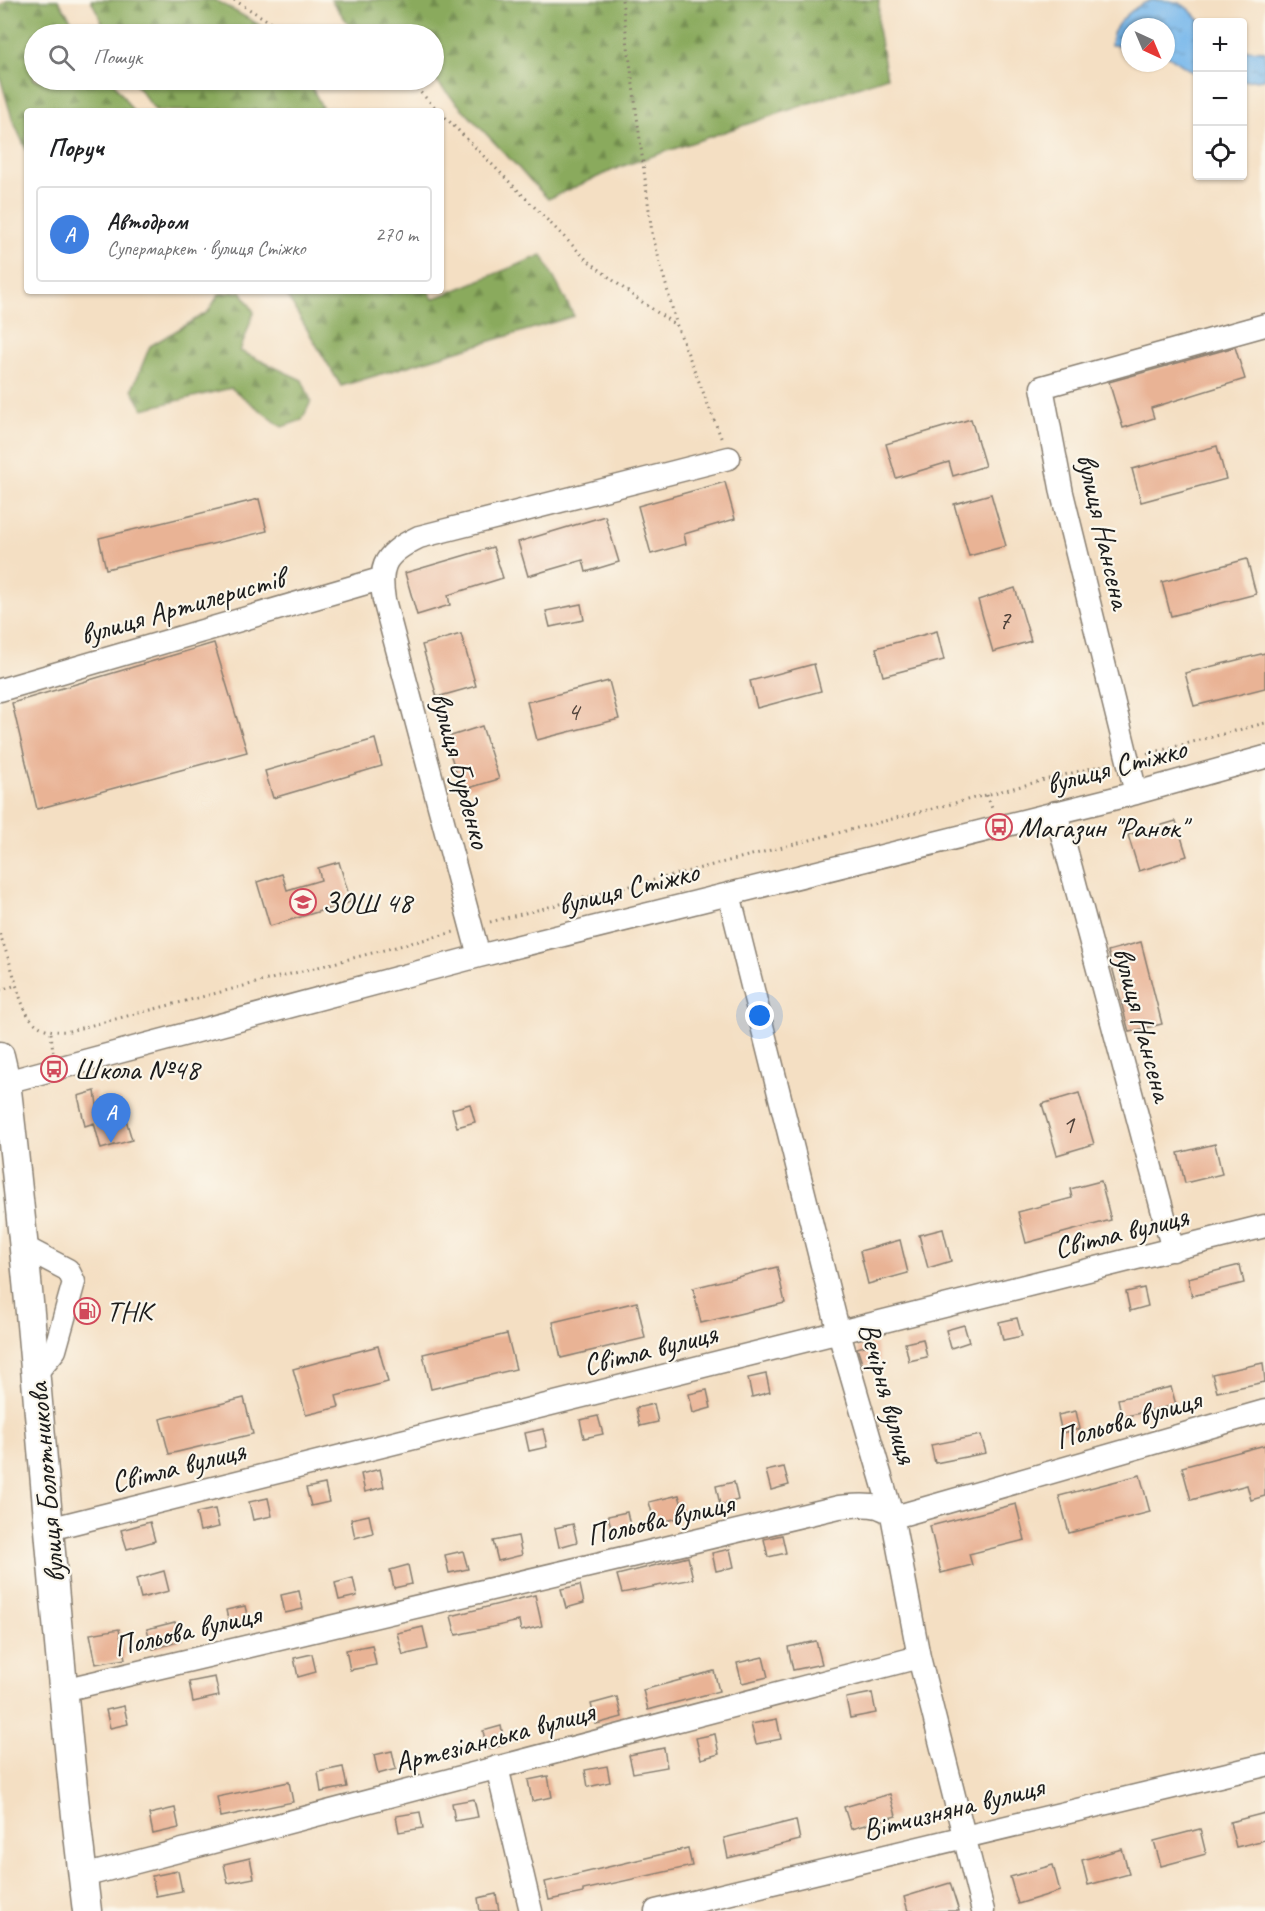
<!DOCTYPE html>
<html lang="uk">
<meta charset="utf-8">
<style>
body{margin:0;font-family:Caveat,sans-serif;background:#f6f6f6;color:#202124}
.controls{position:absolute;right:18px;top:18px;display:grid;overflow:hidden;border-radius:6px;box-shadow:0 2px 4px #0004}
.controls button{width:54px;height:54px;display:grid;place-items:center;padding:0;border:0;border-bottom:2px solid #e0e0e0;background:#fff;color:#202124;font:30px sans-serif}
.compass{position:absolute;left:1121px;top:18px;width:54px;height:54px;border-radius:50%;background:#fff;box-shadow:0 2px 4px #0004;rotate:136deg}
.you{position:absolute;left:760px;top:1016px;width:21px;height:21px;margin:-15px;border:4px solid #fff;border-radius:50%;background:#1a73e8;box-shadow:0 0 0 9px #1a73e833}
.badge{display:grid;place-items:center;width:39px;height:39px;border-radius:50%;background:#d1495b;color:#fff;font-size:20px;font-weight:700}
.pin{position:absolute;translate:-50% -50px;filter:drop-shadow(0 2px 3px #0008)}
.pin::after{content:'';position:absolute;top:32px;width:21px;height:18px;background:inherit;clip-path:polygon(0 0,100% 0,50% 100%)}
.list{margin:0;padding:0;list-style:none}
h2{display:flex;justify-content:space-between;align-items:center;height:78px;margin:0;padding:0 24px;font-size:26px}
h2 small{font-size:20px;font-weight:400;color:#757577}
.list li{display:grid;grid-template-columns:39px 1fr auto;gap:18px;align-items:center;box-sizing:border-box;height:96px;margin:0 12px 12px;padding:0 12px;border:2px solid #e0e0e0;border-radius:6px}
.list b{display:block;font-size:22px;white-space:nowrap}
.list p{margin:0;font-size:20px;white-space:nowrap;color:#757577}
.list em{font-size:20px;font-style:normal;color:#757577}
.icon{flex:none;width:33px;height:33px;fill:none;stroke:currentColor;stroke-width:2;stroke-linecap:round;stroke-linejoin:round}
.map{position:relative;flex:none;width:1265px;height:1911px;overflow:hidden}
.search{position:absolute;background:#fff;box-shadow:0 2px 4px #0004;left:24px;top:24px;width:420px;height:66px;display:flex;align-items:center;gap:15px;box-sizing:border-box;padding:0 21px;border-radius:33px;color:#757577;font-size:22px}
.panel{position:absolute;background:#fff;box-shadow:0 2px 4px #0004;left:24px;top:108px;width:420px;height:186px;border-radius:6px}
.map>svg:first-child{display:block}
.forest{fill:url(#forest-firs);stroke:#53633c;stroke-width:1.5}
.water{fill:url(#water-ripples);stroke:#4a6a84;stroke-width:1.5}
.building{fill:#e9b395}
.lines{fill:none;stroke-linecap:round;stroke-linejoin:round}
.minor-casing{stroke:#887e70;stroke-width:25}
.major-casing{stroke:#887e70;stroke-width:31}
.path{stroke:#887e70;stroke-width:3;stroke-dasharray:1.5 4.5;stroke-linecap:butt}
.minor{stroke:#fff;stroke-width:22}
.major{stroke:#fff;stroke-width:28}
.labels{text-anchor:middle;stroke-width:4.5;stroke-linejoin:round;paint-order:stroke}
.number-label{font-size:27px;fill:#4f423a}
.street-label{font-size:30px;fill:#1c1c1c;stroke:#fbf7ec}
.poi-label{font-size:30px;fill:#1c1c1c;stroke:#fbf7ec;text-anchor:start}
</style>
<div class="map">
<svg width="1265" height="1911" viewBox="0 0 1265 1911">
<defs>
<pattern id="forest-firs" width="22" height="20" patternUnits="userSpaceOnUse" patternTransform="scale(1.5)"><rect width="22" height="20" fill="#8aaa5d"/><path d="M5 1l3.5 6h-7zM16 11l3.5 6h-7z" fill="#708a4c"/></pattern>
<pattern id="water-ripples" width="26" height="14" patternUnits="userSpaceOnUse" patternTransform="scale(1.5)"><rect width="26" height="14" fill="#77b7eb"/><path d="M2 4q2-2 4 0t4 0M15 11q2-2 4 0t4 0" fill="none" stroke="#6194be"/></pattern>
</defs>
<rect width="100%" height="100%" fill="#fbf7ec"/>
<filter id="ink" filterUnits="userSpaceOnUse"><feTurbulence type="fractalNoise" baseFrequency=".0167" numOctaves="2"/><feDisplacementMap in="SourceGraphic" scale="12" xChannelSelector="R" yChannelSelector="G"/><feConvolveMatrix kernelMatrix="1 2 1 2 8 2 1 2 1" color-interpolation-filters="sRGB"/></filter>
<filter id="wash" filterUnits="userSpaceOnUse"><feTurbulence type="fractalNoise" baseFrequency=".008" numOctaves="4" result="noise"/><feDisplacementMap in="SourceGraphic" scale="24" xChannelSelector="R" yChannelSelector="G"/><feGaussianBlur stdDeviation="1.35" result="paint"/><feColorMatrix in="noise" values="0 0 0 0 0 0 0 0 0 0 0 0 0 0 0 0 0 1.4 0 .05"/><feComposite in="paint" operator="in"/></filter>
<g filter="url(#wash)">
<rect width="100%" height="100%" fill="#f4dfc3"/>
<path class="forest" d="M8 0H58L81 34H34V80H112L133 111H27V152L12 118 0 77V6Z
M91 0H215L276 34H108Z
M331 0H879L878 29 887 77 620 167 548 199 434 79V34H391L386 29 356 34Z
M132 80H308L322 107 314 111H156Z
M542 255 574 316 341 386 284 291H428L433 299Z
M241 291 254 312 240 351 302 380 311 401 302 420 282 427 231 388 143 409 132 390 150 346 208 312 219 294Z"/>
<path class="water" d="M1152 0C1178 0 1184 2 1201 22H1198L1197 75 1166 54V27H1130V46L1111 45C1110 25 1134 6 1152 0Z
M1243 50 1265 51V79L1243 81Z"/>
<g id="blocks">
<path class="building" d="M1235 347 1245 379 1151 408 1154 418 1123 428 1109 382Z
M971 419 985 466 953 476 949 462 896 478 886 444Z
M1217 446 1226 479 1141 502 1132 469Z
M725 482 735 519 684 534 686 544 651 554 638 506Z
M991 494 1006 546 969 556 954 504Z
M259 499 267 531 106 569 99 538Z
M605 516 619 562 586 572 583 560 528 576 518 542Z
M493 547 503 578 448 595 450 605 417 615 405 573Z
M1247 559 1256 594 1171 616 1162 582Z
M1015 588 1031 641 993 652 978 600Z
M581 604 584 620 550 627 546 611Z
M937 631 944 660 883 676 876 648Z
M461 634 476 686 437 697 422 645Z
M214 643 247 752 37 809 12 703Z
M1265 653V688L1194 706 1185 673Z
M814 664 821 691 757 708 750 681Z
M609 681 619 719 537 740 527 702Z
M482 726 499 779 462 790 445 738Z
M375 739 382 766 273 798 265 771Z
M1176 821 1187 856 1139 871 1128 835Z
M339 862 351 902 270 926 257 882 282 874 287 890 321 880 318 868Z
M1141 942 1162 1024 1129 1032 1108 951Z
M95 1091 97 1105 120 1099 132 1140 101 1149 94 1123 85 1126 78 1096Z
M1079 1093 1094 1144 1057 1155 1042 1104Z
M470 1104 475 1122 457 1127 452 1109Z
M1215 1144 1222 1174 1185 1183 1178 1153Z
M1101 1181 1111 1220 1026 1243 1018 1212 1072 1198 1070 1189Z
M943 1229 951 1261 928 1268 919 1235Z
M900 1240 908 1273 868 1284 860 1251Z
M1240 1265 1244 1283 1192 1296 1188 1278Z
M777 1267 785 1303 701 1323 693 1288Z
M1144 1288 1148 1306 1130 1311 1126 1292Z
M637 1302 645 1338 561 1358 553 1322Z
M1017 1318 1022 1336 1003 1340 999 1322Z
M964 1325 969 1342 951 1348 946 1330Z
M507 1334 516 1369 431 1389 423 1354Z
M923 1339 927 1357 909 1361 905 1343Z
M875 1343 880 1361 863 1366 857 1348Z
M378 1346 388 1382 336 1396 339 1407 306 1415 293 1369Z
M1263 1363 1265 1382 1217 1392 1212 1374Z
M766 1374 770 1392 752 1397 748 1378Z
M1171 1387 1176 1405 1122 1417 1118 1399Z
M707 1390 711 1408 693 1413 689 1394Z
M244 1398 253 1434 169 1454 160 1419Z
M654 1404 658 1422 640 1426 636 1408Z
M1076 1411 1080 1429 1062 1433 1058 1415Z
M598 1416 603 1434 584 1438 580 1420Z
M543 1429 547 1447 529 1451 525 1433Z
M981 1435 986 1453 935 1463 931 1445Z
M1265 1445V1496L1251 1500 1247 1485 1191 1500 1182 1467Z
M784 1467 789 1485 771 1490 766 1471Z
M380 1469 384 1487 365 1492 361 1474Z
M1140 1475 1150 1512 1069 1533 1059 1496Z
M734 1482 738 1500 720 1505 716 1486Z
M325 1484 329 1502 311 1506 306 1488Z
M679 1495 685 1516 655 1524 649 1502Z
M268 1498 272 1516 253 1520 249 1502Z
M1016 1504 1025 1540 969 1554 972 1565 941 1573 930 1526Z
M215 1509 219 1527 200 1531 196 1513Z
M627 1512 631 1530 613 1534 608 1516Z
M369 1515 373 1533 355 1538 351 1519Z
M150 1522 155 1541 127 1549 121 1530Z
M573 1524 577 1542 559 1547 555 1528Z
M782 1535 786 1553 768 1557 764 1539Z
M518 1536 522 1555 498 1561 493 1541Z
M730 1549 734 1567 716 1571 712 1553Z
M463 1551 468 1569 449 1573 445 1555Z
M688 1557 693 1579 622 1593 617 1575Z
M408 1565 412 1584 394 1588 390 1570Z
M164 1571 169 1591 141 1598 136 1579Z
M353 1578 357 1596 339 1600 335 1583Z
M580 1585 584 1603 566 1608 561 1589Z
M299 1591 303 1609 285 1613 281 1595Z
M535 1595 542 1626 521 1631 519 1621 456 1635 451 1616Z
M245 1606 249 1624 230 1628 226 1610Z
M175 1622 181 1641 153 1649 147 1629Z
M423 1627 428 1649 403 1655 397 1633Z
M119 1629 125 1659 96 1664 90 1634Z
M816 1641 822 1664 793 1670 788 1647Z
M372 1645 376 1665 350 1670 346 1650Z
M312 1654 316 1672 298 1677 294 1658Z
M763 1657 768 1677 742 1683 737 1663Z
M714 1671 719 1691 648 1710 643 1690Z
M215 1677 219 1696 193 1702 189 1682Z
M872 1693 876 1713 850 1718 846 1698Z
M617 1697 622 1717 596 1724 591 1704Z
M124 1706 128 1724 110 1728 106 1710Z
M777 1719 781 1739 756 1744 751 1724Z
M501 1726 505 1745 487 1749 483 1731Z
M715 1734 719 1754 701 1759 696 1738Z
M664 1748 667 1767 633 1773 629 1755Z
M392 1751 396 1769 378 1774 374 1755Z
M607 1766 610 1782 588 1787 585 1770Z
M343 1767 347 1787 321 1792 318 1772Z
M548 1776 552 1797 532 1801 528 1780Z
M289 1782 293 1802 221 1817 217 1797Z
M890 1794 896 1816 851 1829 844 1807Z
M474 1799 478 1817 455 1821 452 1803Z
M175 1808 179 1828 153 1834 149 1814Z
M420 1812 423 1828 399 1832 396 1816Z
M1265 1813V1840L1236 1847 1230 1822Z
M796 1820 800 1840 728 1858 724 1838Z
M1200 1829 1206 1854 1161 1866 1154 1841Z
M688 1848 692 1866 583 1890V1893L549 1900 545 1882Z
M1122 1849 1129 1874 1088 1885 1082 1860Z
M250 1858 254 1878 228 1883 224 1864Z
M1053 1865 1060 1891 1018 1904 1010 1877Z
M178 1871 182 1891 156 1896 152 1876Z
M950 1883 959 1911H908L904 1897Z
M496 1894 499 1911H480L478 1898Z"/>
</g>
</g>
<g filter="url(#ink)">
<use href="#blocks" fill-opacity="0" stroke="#887e70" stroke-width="1.5"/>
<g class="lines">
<defs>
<path id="minor" d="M0 690 380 579
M1136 793 1062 493 1042 387 1265 325
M1056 812 1173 1250
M729 894 839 1333 892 1515 919 1657 983 1911
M479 956 384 600C378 564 386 553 419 537L729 458
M6 1082 479 956 1136 793 1265 757
M26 1248 68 1270 74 1282 55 1350 36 1373
M49 1529 1265 1226
M63 1690 839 1507C851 1506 865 1504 878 1507 888 1511 893 1515 905 1514L1265 1411
M497 1767 531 1911
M83 1876 919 1657
M656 1911 1265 1765"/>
<path id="major" d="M0 1056 6 1082C39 1358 53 1635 87 1911"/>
</defs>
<use href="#minor" class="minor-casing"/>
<use href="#major" class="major-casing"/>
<path class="path" d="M234 0 290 34
M622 0 652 233 677 326 722 440
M408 80 439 111
M441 113 586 259 632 295 677 326
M1147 754 1265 723
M987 795 993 811
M490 922 1111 763
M0 934C5 950 12 967 16 984 25 1015 32 1034 69 1031L454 932
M0 990 17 985
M51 1033 53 1052"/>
<use href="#minor" class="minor"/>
<use href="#major" class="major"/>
</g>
</g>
<defs>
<symbol id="bus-ring" viewBox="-11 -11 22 22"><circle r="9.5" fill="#fbf7ec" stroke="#d1495b" stroke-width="1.5"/><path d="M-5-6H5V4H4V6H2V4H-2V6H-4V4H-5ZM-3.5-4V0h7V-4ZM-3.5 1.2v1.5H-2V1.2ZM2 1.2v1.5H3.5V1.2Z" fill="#d1495b"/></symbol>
<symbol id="school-ring" viewBox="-11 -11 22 22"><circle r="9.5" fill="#fbf7ec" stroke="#d1495b" stroke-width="1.5"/><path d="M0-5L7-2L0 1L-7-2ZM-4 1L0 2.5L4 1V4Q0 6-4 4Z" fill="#d1495b"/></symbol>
<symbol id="fuel-ring" viewBox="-11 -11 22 22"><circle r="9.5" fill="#fbf7ec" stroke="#d1495b" stroke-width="1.5"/><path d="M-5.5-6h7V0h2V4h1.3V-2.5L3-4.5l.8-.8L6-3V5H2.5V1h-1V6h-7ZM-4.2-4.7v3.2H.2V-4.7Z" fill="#d1495b"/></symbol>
</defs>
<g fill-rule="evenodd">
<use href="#bus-ring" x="984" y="812" width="30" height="30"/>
<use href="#school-ring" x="288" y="887" width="30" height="30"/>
<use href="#bus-ring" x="39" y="1054" width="30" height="30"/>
<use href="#fuel-ring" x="72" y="1296" width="30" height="30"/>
</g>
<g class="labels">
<g class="number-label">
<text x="1004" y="629">7</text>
<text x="573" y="720">4</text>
<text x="1068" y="1133">1</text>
</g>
<g class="street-label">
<text transform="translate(1104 531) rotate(77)" y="10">вулиця Нансена</text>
<text transform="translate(182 606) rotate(-16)" y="10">вулиця Артилеристів</text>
<text transform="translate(1116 766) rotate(-15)" y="10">вулиця Стіжко</text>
<text transform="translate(461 770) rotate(75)" y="10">вулиця Бурденко</text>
<text transform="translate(628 888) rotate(-14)" y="10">вулиця Стіжко</text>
<text transform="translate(1143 1024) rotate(75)" y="10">вулиця Нансена</text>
<text transform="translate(1121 1232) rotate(-14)" y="10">Світла вулиця</text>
<text transform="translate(650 1349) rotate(-14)" y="10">Світла вулиця</text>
<text transform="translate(888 1393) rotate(74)" y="10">Вечірня вулиця</text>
<text transform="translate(1128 1419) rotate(-16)" y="10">Польова вулиця</text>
<text transform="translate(178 1466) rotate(-14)" y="10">Світла вулиця</text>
<text transform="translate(46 1483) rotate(-95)" y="10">вулиця Болотникова</text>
<text transform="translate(660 1519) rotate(-13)" y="10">Польова вулиця</text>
<text transform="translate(187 1630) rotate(-13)" y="10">Польова вулиця</text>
<text transform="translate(494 1737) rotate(-15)" y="10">Артезіанська вулиця</text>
<text transform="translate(953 1808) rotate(-14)" y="10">Вітчизняна вулиця</text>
</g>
<g class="poi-label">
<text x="1018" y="837">Магазин "Ранок"</text>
<text x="322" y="912">ЗОШ 48</text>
<text x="74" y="1079">Школа №48</text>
<text x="106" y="1321">ТНК</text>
</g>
</g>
</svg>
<div class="controls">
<button>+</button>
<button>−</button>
<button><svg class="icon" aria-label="locate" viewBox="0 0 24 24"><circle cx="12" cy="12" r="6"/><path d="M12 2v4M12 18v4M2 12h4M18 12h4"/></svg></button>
</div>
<svg class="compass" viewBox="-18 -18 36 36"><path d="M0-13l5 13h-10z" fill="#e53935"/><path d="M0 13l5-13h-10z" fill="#757577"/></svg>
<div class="you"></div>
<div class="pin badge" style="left:111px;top:1143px;background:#3f7fe0">A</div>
<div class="search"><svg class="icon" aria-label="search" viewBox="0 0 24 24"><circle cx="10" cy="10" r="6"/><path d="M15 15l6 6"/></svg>Пошук</div>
<section class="panel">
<h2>Поруч<small></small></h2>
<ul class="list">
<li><span class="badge" style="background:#3f7fe0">A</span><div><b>Автодром</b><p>Супермаркет · вулиця Стіжко</p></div><em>270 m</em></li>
</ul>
</section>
</div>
